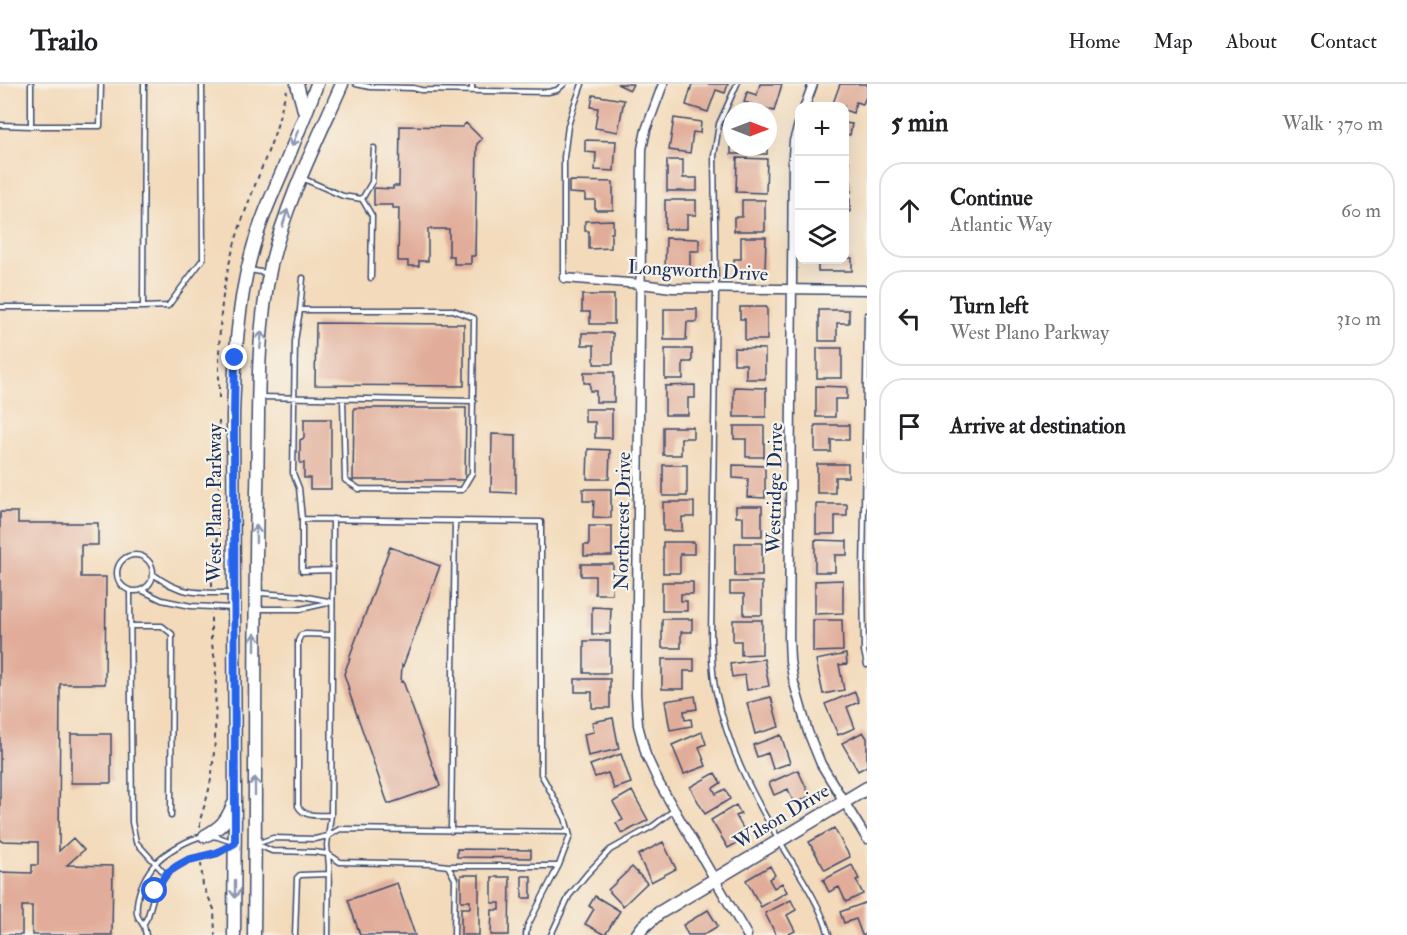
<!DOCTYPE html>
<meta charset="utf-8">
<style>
body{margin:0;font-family:"IM FELL Double Pica",serif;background:#f6f6f6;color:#202124}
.controls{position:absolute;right:18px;top:18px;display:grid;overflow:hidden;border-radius:12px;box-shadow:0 6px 24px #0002}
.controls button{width:54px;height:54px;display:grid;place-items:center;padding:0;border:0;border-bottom:2px solid #e0e0e0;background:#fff;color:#202124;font:30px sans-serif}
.compass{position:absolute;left:723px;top:18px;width:54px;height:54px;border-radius:50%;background:#fff;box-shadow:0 6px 24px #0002;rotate:90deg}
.stop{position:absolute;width:18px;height:18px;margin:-14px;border:4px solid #2563eb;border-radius:50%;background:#fff}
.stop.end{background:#2563eb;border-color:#fff;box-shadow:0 2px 6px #0008}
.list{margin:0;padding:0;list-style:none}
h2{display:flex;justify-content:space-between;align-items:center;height:78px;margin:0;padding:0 24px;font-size:26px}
h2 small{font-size:20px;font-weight:400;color:#757577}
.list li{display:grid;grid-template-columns:39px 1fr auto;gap:18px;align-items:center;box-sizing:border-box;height:96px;margin:0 12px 12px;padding:0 12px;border:2px solid #e0e0e0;border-radius:24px}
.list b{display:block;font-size:22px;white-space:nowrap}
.list p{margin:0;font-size:20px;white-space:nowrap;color:#757577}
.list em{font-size:20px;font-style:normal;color:#757577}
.icon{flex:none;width:33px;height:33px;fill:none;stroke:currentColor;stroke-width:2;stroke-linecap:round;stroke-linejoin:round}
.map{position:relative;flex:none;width:867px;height:851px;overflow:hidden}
header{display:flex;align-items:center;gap:36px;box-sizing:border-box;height:84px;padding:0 30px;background:#fff;border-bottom:2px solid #e0e0e0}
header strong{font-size:28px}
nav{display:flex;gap:33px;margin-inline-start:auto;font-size:21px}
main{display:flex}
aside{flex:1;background:#fff}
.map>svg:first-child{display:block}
.building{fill:#e1ad9a}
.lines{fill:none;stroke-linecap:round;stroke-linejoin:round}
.lane-casing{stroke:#3b496c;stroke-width:7}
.street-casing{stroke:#3b496c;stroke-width:11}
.secondary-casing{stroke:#3b496c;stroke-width:15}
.path{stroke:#3b496c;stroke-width:2;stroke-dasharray:4.5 4.5;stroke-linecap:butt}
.lane{stroke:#fff;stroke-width:4}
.street{stroke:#fff;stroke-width:8}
.secondary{stroke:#fff;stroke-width:12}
.oneway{stroke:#8d97ae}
.route{stroke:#2563eb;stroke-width:8}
.labels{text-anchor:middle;stroke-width:4.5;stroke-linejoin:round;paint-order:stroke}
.street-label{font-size:20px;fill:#1b2f5e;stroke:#f7f3e8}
</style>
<header>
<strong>Trailo</strong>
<nav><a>Home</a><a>Map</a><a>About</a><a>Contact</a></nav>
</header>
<main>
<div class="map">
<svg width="867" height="851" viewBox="0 0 867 851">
<rect width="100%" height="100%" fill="#f7f3e8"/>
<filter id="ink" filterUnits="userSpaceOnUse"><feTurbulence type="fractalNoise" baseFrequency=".0167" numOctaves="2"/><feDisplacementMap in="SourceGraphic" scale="12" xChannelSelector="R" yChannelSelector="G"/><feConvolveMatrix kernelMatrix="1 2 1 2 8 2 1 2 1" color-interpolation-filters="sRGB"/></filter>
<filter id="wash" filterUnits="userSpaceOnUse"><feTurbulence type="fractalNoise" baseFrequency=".008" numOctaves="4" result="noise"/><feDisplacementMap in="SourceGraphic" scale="24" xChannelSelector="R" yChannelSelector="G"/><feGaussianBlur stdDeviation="1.35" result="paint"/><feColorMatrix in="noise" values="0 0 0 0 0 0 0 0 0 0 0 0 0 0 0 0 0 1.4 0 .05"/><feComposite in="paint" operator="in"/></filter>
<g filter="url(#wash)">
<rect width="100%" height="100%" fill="#f3daba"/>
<g id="blocks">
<path class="building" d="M617 0H633L630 6Z
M692 0H728L725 9 716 6 708 28 686 21Z
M760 0H782L774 27 744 18 747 8 757 11Z
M840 0H867V10L863 20 856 18 853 29 844 26V22H832Z
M593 11 624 16 618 48 595 44 598 24 591 23Z
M674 34 701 38 700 49 693 48 690 69 669 66Z
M466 39 482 55 477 60 475 172H471V180H454V172H449V145H428V177H419V182H408V177H398L399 124H393V121H374V104L393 105V102H399L400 42 462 43Z
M844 39 852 40 850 51 844 50Z
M585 56 616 57 614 87 595 86 596 69 585 68Z
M731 63H767V70H731Z
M737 74 767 75 766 109 736 108Z
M667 76H683V94H697V107H667Z
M844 77H849V89H844Z
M569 97 613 98V126H595V116H585V110L569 109Z
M844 97H851V108H844Z
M844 115H850V128H844Z
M665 116H696V131H687V145H665Z
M742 116H765V147H734V133H742Z
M613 136V149H611V164L589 165V147H585V137Z
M741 153H766L765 186H734V175H741Z
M666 154 699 155V167H690V186L665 185Z
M844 174H852V187H818V176H844Z
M582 211H614V240H590V228H582Z
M740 223H767V256H745V235H740Z
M664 225H697V238H687L686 256H664Z
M819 226H849V239H837V257H819Z
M316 239 464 240V302L315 301Z
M582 249H613V280H594V261H582Z
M734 264 765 265V295H746V280H734Z
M817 264H842V294H817Z
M665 265H692V278H683V295H665Z
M584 288H614V318H596V307H590V299H584Z
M695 301V314H688V331H665V302Z
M816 302 847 303V315H835V333H816Z
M734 303 766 304V333H734Z
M354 324H466L465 396H353Z
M585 325H612V354H595V338H585Z
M304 335H331V405H310V394H304V379H300V356L304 354Z
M815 341H849V356H831V368H815Z
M734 342H764V373H746V355H734Z
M663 343H693V354H681V371H663Z
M492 350 516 351V409L491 408Z
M588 365 610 366 609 395H587Z
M817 380H848V393H835V409H817Z
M663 381H687V412H663Z
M733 381 765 382V414L747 413 748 395 733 394Z
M583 405H611V434L593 433 594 417H583Z
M663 418H694V433H682V447H663Z
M816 420H847V432H835V450H816Z
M736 422H762V452H743V433H736Z
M0 428H18V439H98V461H81V493H106L105 600H60L59 767 73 754 84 766 67 781 113 782 112 851H32V822H22V851H0V788L32 789V781H38V758L0 757Z
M589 442H612V472H584V461H589Z
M815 456 847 457V471H835V488H815Z
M663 458H694V470H680V489H663Z
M735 459H762V492H735Z
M390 463 440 482 403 582 402 581 401 598 403 597 440 702 388 720 348 605H349L344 590 350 574H349Z
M581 480H613L612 510H595V492H581Z
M843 496V529L815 530V497Z
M662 498H693V510H681V517H687V527H662Z
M730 498H762V531H744V510H730Z
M592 523 611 524 610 550H592Z
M662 535H692V548H681V564H662Z
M733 536H762V570L741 571V557H733Z
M813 536H842L843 567 813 568Z
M584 557H610V589H584Z
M846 570 847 580 839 581 844 606 823 610 816 576Z
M662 575H694V587H684V605H662Z
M764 575 769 602 747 606 745 591 732 593 730 580Z
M575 595H610V624H592V608H575Z
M855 608 859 618 847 623 855 644 838 651 825 620Z
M695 612 697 625 684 627 685 636 691 635 692 642 670 646 665 617Z
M771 613 779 643 755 650 747 619Z
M613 634 619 665 588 672 584 650 594 648 592 638Z
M702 648 706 660 699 663 706 682 684 690 672 661Z
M863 648 867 654V682L858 687 842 659Z
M71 650H111V699H71Z
M781 651 790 679 773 685 768 669 757 673 753 661Z
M621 670 631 699 614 705 608 689 595 693 590 681Z
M798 686 810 712 794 720 788 705 774 711 769 699Z
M715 689 721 699 713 704 716 710 725 705 730 715 705 730 690 703Z
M632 707 648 736 622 750 616 739 623 736 613 718Z
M736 721 741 730 736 732 748 753 728 764 711 736Z
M834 744 850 773 825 786 809 758Z
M663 758 676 785 651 798 638 771Z
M457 765 531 766V774L457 773Z
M852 781 859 795 856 796 863 810 846 818 839 803 829 808 823 796Z
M770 782 775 791 769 795 774 804 782 799 787 808 761 823 746 796Z
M632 783 647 799 623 822 608 806Z
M461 791H479V851H461V824H470V817H461Z
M522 792H531V814H522Z
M492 793H510L509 851H491L492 826H500V819H492Z
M397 799 415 851H360L348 816Z
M595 812 620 827 605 851 585 840 594 825 589 822Z
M791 816 796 826 787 831 795 847 787 851H776L765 829Z
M867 818V851H862L856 835 844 839 840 828Z
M708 826 718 842 703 851H688L683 841Z"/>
</g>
</g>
<g filter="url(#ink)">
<use href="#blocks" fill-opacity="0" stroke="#3b496c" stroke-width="1.5"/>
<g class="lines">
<defs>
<path id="lane" d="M31 0V42H100L101 0
M144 0 143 223 168 222 203 175 202 0
M356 0 370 3 413 4 421 6 548 8 557 6 564 0
M737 0 719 40 714 72 716 205 711 554C712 571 712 591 716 608 728 662 750 707 778 754 796 786 819 816 829 851
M472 7V0
M0 41 31 42
M304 95 343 112 362 115 372 132 371 194
M362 115 372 98 374 64
M250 186 266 189
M303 194 300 226H453L474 234 472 389 462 406 359 405 345 396 343 315
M564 194V73L568 42 573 25 582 0
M0 223H143
M300 226 295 257 293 389 299 404 302 435 541 438V690L565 734 570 752 559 781 527 843 526 851
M867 231 863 490 864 567 867 581
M259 313 474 317
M302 435V487L333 486
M117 489a18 18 0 1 1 36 0a18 18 0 1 1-36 0Z
M153 490C180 511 198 509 230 509
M141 506 162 516 191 522 233 524
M130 507 132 738 136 758 166 791
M259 509 302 512 328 517
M259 525H301L332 518
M131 542H162L172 550 171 732
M330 731C319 731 304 734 298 722V557L301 551 306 550 332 551
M451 747 455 437
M211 752 218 753 232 758
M256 760 273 754 315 755 328 752 340 745 569 748
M256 760 272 767 314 768 328 770 340 778 432 780 448 782 455 795 454 851
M448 782H558
M143 841 148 832 155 807 167 789 188 776 217 769 231 762
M146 851C145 848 145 845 144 842 141 837 138 835 137 830 135 813 144 793 154 781 163 769 189 755 203 752
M295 851 297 794 300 791 328 790
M328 851 329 782 327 761 331 731 333 435
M551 851 569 812 587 790 610 766 653 742 674 726"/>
<path id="street" d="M663 0 646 46 642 65 636 610 638 641 646 671 659 699 747 851
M805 22 813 0
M800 37 794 57 793 72 789 554 790 577 794 599 808 648 821 680 867 755
M564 194 641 200 672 204 867 206"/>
<path id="secondary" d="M297 0 305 30
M205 752C221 743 226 738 233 721
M234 851 235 714 233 330C235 276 237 223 251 171 259 140 272 111 285 81 296 54 307 27 317 0
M254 851C256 703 254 555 257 407 259 332 255 255 271 181 286 118 316 59 342 0
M637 851 643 843 659 829 867 704"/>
</defs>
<use href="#lane" class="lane-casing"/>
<use href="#street" class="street-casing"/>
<use href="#secondary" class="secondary-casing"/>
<path class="path" d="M219 314C219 271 218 227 228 185 238 140 257 98 273 54 279 38 281 22 287 6
M212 502V491L219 446V337
M200 743V736L208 710 212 690 215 657 216 582 211 555V529
M201 779 203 802 214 825 215 851"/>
<use href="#lane" class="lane"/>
<use href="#street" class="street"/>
<use href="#secondary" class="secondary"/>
</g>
<defs><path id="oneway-shaft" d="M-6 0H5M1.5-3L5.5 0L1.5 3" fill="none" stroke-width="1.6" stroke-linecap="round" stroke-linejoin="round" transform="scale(1.5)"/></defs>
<g class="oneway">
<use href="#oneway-shaft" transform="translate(295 54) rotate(112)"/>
<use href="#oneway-shaft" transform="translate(285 134) rotate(-73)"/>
<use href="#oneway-shaft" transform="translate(261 256) rotate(-85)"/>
<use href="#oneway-shaft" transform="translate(256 450) rotate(-89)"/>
<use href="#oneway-shaft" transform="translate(255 558) rotate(-90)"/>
<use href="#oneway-shaft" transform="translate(255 702) rotate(-90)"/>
<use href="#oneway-shaft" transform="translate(235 805) rotate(90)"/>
</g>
</g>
<g class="lines" filter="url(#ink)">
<path class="route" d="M155 807 167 789 177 782 188 776 217 769 235 759 234 330 235 274"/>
</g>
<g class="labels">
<g class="street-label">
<text transform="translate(698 186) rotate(3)" y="7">Longworth Drive</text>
<text transform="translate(774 404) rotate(-89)" y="7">Westridge Drive</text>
<text transform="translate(214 419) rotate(-90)" y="7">West Plano Parkway</text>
<text transform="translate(622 437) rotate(-89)" y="7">Northcrest Drive</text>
<text transform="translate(781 732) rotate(-31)" y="7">Wilson Drive</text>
</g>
</g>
</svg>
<div class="controls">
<button>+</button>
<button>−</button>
<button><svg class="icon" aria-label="layers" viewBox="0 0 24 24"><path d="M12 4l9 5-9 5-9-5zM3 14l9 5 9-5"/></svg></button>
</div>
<svg class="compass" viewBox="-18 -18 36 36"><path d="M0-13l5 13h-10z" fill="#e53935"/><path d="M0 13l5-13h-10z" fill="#757577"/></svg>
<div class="stop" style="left:155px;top:807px"></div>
<div class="stop end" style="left:235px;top:274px"></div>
</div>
<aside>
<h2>5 min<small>Walk · 370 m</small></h2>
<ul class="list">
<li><svg class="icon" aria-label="ahead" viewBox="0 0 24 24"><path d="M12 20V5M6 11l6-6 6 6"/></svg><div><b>Continue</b><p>Atlantic Way</p></div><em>60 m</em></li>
<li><svg class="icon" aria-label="left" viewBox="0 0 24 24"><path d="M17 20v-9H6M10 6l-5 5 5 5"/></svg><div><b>Turn left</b><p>West Plano Parkway</p></div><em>310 m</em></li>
<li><svg class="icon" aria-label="arrive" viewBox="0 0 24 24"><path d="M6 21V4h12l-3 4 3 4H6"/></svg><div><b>Arrive at destination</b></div></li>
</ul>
</aside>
</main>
